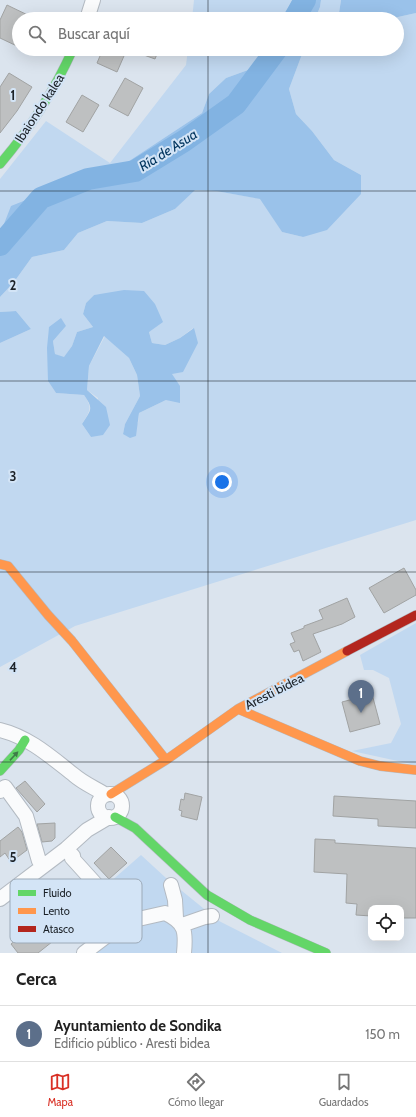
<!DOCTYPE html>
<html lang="es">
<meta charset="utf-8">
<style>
body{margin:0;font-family:Cabin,sans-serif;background:#f6f6f6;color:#222}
.controls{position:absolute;right:12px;bottom:12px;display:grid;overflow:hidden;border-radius:8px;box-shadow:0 4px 16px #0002}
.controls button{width:36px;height:36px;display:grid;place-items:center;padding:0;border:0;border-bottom:1px solid #e0e0e0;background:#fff;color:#222;font:20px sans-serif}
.you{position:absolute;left:222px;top:482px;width:14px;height:14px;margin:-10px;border:3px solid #fff;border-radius:50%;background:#1a73e8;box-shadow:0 0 0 6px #1a73e833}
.badge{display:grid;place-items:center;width:26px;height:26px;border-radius:50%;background:#d93025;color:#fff;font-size:13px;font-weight:700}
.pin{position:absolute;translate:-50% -33px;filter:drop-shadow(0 1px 2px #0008)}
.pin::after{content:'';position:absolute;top:21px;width:14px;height:12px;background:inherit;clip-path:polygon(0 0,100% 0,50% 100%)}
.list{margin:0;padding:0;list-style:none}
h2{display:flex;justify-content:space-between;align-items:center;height:52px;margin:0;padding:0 16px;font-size:17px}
h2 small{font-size:13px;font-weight:400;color:#767676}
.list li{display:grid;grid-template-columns:26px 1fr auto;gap:12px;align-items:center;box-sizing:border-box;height:56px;padding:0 16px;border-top:1px solid #e0e0e0}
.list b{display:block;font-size:15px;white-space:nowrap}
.list p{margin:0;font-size:13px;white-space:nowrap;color:#767676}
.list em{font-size:13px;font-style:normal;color:#767676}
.icon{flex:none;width:22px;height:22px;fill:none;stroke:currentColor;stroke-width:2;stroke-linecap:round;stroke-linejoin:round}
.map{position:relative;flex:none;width:416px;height:953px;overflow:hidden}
.search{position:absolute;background:#fff;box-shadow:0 4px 16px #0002;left:12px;right:12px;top:12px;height:44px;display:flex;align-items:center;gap:10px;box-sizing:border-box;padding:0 14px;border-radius:22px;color:#767676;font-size:15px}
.sheet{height:108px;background:#fff}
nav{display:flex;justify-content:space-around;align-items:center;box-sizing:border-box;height:56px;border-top:1px solid #e0e0e0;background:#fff;font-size:11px;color:#767676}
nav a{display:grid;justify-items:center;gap:2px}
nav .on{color:#d93025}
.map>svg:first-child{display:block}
.green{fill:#c1d8f0;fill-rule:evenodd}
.forest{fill:#9ac2ea}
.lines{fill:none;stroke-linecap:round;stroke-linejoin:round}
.river{stroke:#82b3e2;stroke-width:22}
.building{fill:#bec0c1;stroke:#a1a3a3}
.street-casing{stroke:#b3bac2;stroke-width:16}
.fast-casing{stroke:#b3bac2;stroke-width:10}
.slow-casing{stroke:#b3bac2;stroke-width:10}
.jam-casing{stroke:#b3bac2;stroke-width:10}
.street{stroke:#fafbfc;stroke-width:14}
.fast{stroke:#63d668;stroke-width:9}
.slow{stroke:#ff974d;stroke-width:9}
.jam{stroke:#b3261e;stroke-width:9}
.oneway{fill:#3f7c48}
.grid{fill:none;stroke:#1b2127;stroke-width:1;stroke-opacity:0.55}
.labels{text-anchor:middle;stroke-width:4;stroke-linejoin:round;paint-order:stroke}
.street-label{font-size:13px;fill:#1b2127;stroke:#d3e4f6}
.water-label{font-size:14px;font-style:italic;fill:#02355e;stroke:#d3e4f6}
.key{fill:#d3e4f6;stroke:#9caab8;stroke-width:1}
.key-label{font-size:11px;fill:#1b2127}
.grid-label{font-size:13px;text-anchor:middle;font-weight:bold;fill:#1b2127;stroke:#d3e4f6;stroke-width:4;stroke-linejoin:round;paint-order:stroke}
</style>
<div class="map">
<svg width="416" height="953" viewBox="0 0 416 953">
<rect width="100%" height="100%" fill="#dbe4ee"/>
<path class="green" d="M194 0H292L283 19H192Z
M321 0H341L339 13 340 19H315L320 7Z
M416 13V520L75 626 0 667V343L31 329 16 311 0 312V297L14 282 32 257 64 250 78 233 107 221 142 223 175 209 194 190 216 191 261 199 282 232 303 237 361 175 334 160 312 131 296 114 289 89 304 49H343L357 55 360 49H397V19H389ZM107 294 149 332 152 343 165 345 180 338 193 328 172 374 166 400 139 413 138 423 123 434 125 424 140 396 137 375 129 358 105 336 89 366 87 390 98 398 91 437 82 424C90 411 93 408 84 395L56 393 48 381 49 327 66 326 53 341 55 354 64 358 72 346 77 332 93 327 83 314 86 303 94 295Z
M188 49H267L248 70 226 78 209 94 202 113 120 167 79 171 51 184 26 200 0 231V179L46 121 110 163 186 65Z
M416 623V765L352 751 391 743 401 724 389 678 373 670H364L360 655Z
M141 855 166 878 219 921 282 953H84L125 922 101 890Z"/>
<path class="forest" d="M292 0H321L320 7 315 19H283Z
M341 0H416V13L389 19H340L339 13Z
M267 49H304L289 89 296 114 312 131 334 160 361 175V194L327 230 303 237 282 232 260 199 216 191 195 190 175 209 142 223 107 221 78 233 64 250 32 257 14 282 0 297V231L2 229 11 206 26 200 51 184 79 171 120 167 202 113 209 94 226 78 248 70Z
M124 290 144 291 155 304 163 322 149 332 152 343 165 345 180 338 194 328 198 343 183 372 172 374 180 386V403L166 400 139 413 136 436 130 438 123 434 125 424 140 396 137 375 129 358 104 336 89 366 87 390 106 407 110 425 103 435 91 437 82 424C91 410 94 409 84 395L56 393 48 381 47 348 49 327 61 318 66 326 53 341 55 354 64 357 72 346 77 332 93 327 83 314 86 303 94 295Z
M16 311 31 329 0 343V312Z"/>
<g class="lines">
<path class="river" d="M294 19 305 0
M0 245 41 198 88 179 135 171 184 141 236 104 277 49"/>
</g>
<path class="building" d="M7 5 36 19H19V47L0 38V20Z
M103 49H127L117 72 97 63Z
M130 49H159L155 59 130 50Z
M9 73 32 87 17 111 0 133V87Z
M125 78 143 88 128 116 109 106Z
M82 95 99 105 83 132 66 122Z
M404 568 416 590V595L384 613 369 588Z
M347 598 355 617 342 624 313 634 321 652 303 661 299 650 294 652 290 644 295 642 291 633 304 628V626L323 619 319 610Z
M372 694 380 724 350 732 342 702Z
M25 781 45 804 37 812 16 788Z
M185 793 202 797 197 820 181 816 182 811 179 810 181 799 184 800Z
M334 796 416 801V828L378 826V819L333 816Z
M55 823V838L52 841 42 842 37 824Z
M18 827 22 832 27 850 11 862 5 853 0 857V841Z
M315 839 335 840V843L416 848V918H401V908H371V916L356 915 357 904 346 903 347 874 314 872Z
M111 847 127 863 109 879 94 863Z
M85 885 100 904 38 953H18L11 944Z"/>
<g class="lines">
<defs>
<path id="street" d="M87 19 93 0
M0 730C29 737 51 757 74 775 83 783 95 788 106 795
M0 791 5 787 26 816 39 861
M98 806a12 12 0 1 1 24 0a12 12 0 1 1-24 0Z
M66 849 73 856 72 858 101 890 111 905 120 925
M171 885 175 900 176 918
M0 899 66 849 87 830 109 817
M182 925 205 917 212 916
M84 953 125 922 165 913C186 923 186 932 184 953"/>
<path id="fast" d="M0 164C30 129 54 91 73 49
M0 771 19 750 25 740
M115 817 135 828 207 895 250 920 326 953"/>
<path id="slow" d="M0 564 8 566 48 615 72 641 166 760
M238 709 360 761 380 766 416 770
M111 794 166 760 238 709 347 651"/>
<path id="jam" d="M347 651 416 615"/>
</defs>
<use href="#street" class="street-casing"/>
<use href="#fast" class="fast-casing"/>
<use href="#slow" class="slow-casing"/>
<use href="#jam" class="jam-casing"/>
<use href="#street" class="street"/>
<use href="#fast" class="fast"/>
<use href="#slow" class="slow"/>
<use href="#jam" class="jam"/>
</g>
<defs><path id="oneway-solid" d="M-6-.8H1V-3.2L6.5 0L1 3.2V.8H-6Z"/></defs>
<use class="oneway" href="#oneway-solid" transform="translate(14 756) rotate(-47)"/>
<path class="grid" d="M208 0V19M208 49V953M0 191H416M0 381H416M0 572H416M0 762H416"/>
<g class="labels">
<g class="street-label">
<text transform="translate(39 108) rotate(-57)" y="5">Ibaiondo kalea</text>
<text transform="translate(274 691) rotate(-27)" y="5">Aresti bidea</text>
</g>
<g class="water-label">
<text transform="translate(168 150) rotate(-32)" y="5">Ría de Asua</text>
</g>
</g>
<rect x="10" y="879" width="132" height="64" rx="6" class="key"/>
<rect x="18" y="890" width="18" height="6" fill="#63d668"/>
<rect x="18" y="908" width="18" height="6" fill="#ff974d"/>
<rect x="18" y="926" width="18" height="6" fill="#b3261e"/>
<g class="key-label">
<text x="43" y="897">Fluido</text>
<text x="43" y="915">Lento</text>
<text x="43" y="933">Atasco</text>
</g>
<g class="grid-label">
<text x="13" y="100">1</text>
<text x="13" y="290">2</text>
<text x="13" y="481">3</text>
<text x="13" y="672">4</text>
<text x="13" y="862">5</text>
</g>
</svg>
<div class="controls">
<button><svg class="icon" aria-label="locate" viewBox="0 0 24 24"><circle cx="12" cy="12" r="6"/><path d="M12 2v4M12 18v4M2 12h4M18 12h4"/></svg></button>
</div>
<div class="you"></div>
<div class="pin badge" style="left:361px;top:713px;background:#5c6f8a">1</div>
<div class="search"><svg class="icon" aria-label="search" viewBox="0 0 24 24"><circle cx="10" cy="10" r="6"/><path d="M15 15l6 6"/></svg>Buscar aquí</div>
</div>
<section class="sheet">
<h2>Cerca<small></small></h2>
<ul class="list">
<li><span class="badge" style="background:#5c6f8a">1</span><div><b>Ayuntamiento de Sondika</b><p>Edificio público · Aresti bidea</p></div><em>150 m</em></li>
</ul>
</section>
<nav>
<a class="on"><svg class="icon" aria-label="map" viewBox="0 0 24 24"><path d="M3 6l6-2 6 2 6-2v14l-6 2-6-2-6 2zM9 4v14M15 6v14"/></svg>Mapa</a>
<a><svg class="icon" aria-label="directions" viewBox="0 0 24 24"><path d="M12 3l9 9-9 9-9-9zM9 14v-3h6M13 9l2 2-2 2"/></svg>Cómo llegar</a>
<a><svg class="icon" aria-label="saved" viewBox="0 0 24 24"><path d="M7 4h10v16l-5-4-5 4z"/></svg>Guardados</a>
</nav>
